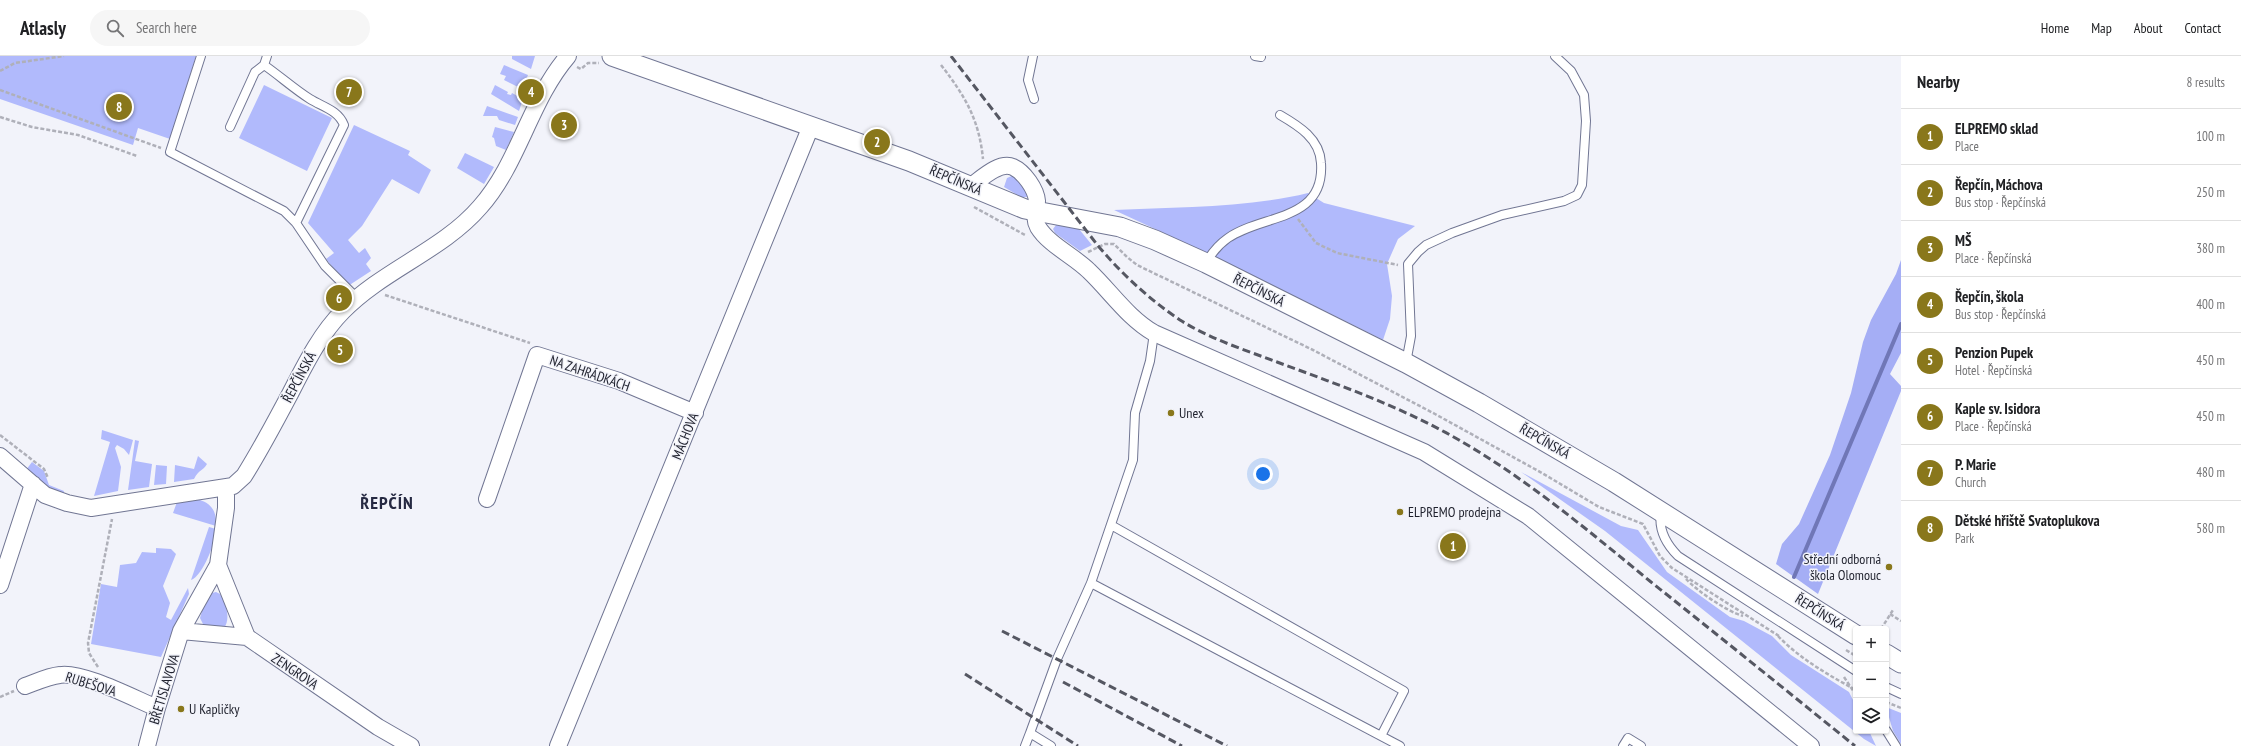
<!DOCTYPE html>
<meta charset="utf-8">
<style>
body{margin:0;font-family:"PT Sans Narrow",sans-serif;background:#f6f6f6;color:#202124}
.controls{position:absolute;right:12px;bottom:12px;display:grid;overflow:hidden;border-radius:4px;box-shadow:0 1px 3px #0004}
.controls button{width:36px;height:36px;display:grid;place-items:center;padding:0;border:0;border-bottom:1px solid #e0e0e0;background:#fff;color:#202124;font:20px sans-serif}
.you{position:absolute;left:1263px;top:418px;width:14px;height:14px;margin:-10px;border:3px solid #fff;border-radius:50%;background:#1a73e8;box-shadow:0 0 0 6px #1a73e833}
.badge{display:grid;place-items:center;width:26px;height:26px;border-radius:50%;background:#89771b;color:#fff;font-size:13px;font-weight:700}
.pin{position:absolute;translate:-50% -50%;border:2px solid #fff;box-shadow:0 1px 4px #0006}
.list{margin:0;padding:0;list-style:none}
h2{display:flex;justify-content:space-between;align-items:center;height:52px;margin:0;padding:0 16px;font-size:17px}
h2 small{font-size:13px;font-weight:400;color:#757577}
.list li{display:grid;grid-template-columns:26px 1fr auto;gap:12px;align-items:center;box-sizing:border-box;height:56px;padding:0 16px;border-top:1px solid #e0e0e0}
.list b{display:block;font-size:15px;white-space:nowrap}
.list p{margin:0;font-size:13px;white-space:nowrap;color:#757577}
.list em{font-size:13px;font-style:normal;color:#757577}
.icon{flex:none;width:22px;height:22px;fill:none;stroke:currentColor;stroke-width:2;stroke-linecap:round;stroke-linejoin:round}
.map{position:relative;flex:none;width:1901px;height:690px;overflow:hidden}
header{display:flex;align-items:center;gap:24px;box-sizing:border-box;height:56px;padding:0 20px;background:#fff;border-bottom:1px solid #e0e0e0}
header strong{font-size:19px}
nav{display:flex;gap:22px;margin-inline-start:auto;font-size:14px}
.search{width:280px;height:36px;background:#f6f6f6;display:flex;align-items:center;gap:10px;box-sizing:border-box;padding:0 14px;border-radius:22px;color:#757577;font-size:15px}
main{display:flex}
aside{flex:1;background:#fff}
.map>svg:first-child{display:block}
.green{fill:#b1bafc}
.forest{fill:#a5aef5}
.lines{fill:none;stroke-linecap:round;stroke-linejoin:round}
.stream{stroke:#7077b7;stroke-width:4}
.service-casing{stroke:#717693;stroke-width:10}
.minor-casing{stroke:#717693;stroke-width:18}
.tertiary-casing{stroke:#717693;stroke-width:21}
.path{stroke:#afb0b9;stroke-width:2.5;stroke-dasharray:4 2;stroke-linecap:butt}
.service{stroke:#fff;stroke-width:8}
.minor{stroke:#fff;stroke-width:16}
.tertiary{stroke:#fff;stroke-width:19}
.rail{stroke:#555762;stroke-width:3;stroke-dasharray:8 4;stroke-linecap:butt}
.poi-dot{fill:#89771b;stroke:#f2f3fa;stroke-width:1.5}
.labels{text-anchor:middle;stroke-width:3;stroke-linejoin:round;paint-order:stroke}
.street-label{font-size:14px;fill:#1f212d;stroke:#f2f3fa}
.poi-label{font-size:14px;fill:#1f212d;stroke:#f2f3fa;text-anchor:start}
.district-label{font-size:18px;font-weight:bold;letter-spacing:1px;fill:#262942;stroke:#f2f3fa}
</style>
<header>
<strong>Atlasly</strong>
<div class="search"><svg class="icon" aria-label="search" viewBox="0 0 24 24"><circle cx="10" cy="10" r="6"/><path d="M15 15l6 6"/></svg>Search here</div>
<nav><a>Home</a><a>Map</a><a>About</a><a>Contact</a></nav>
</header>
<main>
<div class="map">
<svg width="1901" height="690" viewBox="0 0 1901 690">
<rect width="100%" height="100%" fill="#f2f3fa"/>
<path class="green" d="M0 0H196L170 83 138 72 133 89 0 43Z
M512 0H535L531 13 512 3Z
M504 9 528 19 522 33 504 24 506 20 500 18Z
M264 29 332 62 307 115 239 82Z
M495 29 508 36 507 38 511 39 512 37 523 43 519 55 491 38Z
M487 50 518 61 515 69 499 64 497 60H483Z
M354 69 410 95 408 99 431 114 419 138 392 123 362 170 348 184 359 197 365 192 371 202 366 208 371 215 348 230 326 203 334 197 308 167Z
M495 71 514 76 506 94 496 90 494 82 492 81Z
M465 97 494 111 484 128 457 112Z
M1014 119 1018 121 1028 141H1021L1004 131 1007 122Z
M1308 137 1324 147 1415 170 1398 183 1387 208 1392 240 1390 263 1383 284 1224 205 1114 154C1176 151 1248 152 1308 137Z
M1056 169 1079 173 1092 189 1080 195 1055 177 1053 173Z
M102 374 133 384 129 399 124 393 117 389 115 392 121 411 118 435 94 440 110 386 101 383Z
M135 384 139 385 135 405 152 408 149 431 128 434Z
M198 400 207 408C203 415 199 413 194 423L174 426 175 409 194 413Z
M32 406 44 415 49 429 64 435 63 439 45 430 26 414Z
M156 409 167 410 166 428 154 429Z
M1521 416 1621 470 1638 474 1667 516 1730 561 1744 565 1772 580 1791 599 1849 636 1856 650V675H1869L1876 690 1864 683 1605 475Z
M196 443C211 446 217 455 216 470L173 457 177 446Z
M209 471 216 473C216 485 203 520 191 524Z
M156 492 171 493 176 498 163 530 170 547 166 561 171 564 188 532 189 538 161 601 91 588 101 528 117 531 120 509 136 507 142 496 156 497Z
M216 536 220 538C226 546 231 563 224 572L204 570 200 562 202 555 212 537Z
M1886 651 1901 657V688L1893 675Z"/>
<path class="forest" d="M1901 204V297L1890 318 1901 330V335L1818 538 1776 508 1782 488 1799 468 1830 399 1851 337 1863 286 1871 264 1896 218Z"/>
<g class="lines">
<path class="stream" d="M1794 521 1901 268"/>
<defs>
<path id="service" d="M201 0 170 96 284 155 296 167 325 210 357 242
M267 0 264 9C280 20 294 33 310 43 323 51 338 54 344 69L296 167
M1033 0 1028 24 1034 43
M1255 0 1261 1
M230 71 255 16 264 9
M1206 207C1211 198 1218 189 1228 182 1262 158 1325 166 1321 107 1320 83 1299 70 1280 59
M1406 307 1411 280 1408 208 1418 196 1426 189 1452 177 1502 159 1564 145 1577 139 1582 129 1586 65 1584 39 1571 15 1555 0
M1661 456C1658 474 1666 488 1678 500L1856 615
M1111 469 1404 635 1381 680
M1091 527 1400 690
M1886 631 1901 638
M1886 674 1896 690
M1025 690 1030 677
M1051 690 1030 677 1057 603 1091 527 1133 404 1135 357 1150 305 1154 277
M1623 690 1628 682 1641 690"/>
<path id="minor" d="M971 130C981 123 999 105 1013 111 1024 116 1036 133 1037 145 1037 155 1033 162 1038 171 1049 189 1074 200 1089 215 1111 236 1128 262 1154 277L1424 396 1528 460 1811 690
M0 400 45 439 67 447 91 452 233 430 244 420C261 393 275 366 290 338 305 309 320 278 343 255 383 214 443 194 480 151 519 107 530 44 568 0
M487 443 537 299 619 325 695 357
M218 509 247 581 378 671 411 690
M0 529 33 428
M181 575 247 581
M25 630C36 626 49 620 60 619 82 615 135 643 157 652
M147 690 157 652 181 575 218 509 226 452V433
M558 690 811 70"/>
<path id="tertiary" d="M612 0 909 105 1025 153 1120 171 1155 184 1206 207 1406 307 1479 347 1614 426 1856 579
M1886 598 1901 607"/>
</defs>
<use href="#service" class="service-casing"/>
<use href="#minor" class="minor-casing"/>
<use href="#tertiary" class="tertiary-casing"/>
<path class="path" d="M941 9C965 40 979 63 983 103
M577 11 581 13 588 7H599
M0 15 15 7 64 0
M0 34 161 92
M0 61 32 71 78 79 137 100
M974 151 1025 179
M1298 163 1316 187 1337 197 1398 209
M1088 196 1105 188H1114L1127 201 1137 209 1313 294 1435 358 1542 417 1599 451 1643 468 1660 500 1672 512 1779 580
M385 239 530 287
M0 379 44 413 48 422
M1686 523C1697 535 1728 556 1743 560
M1890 558 1901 565
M1881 573 1893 554
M1778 580C1799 602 1828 619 1856 634
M1846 594 1856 600
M98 611 89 597 88 587 112 463
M1844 621 1856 639
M0 641 14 635
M1886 646 1901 652"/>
<use href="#service" class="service"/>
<use href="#minor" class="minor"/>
<use href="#tertiary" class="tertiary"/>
<path class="rail" d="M951 0 1099 191C1123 219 1149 243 1180 264 1210 283 1245 294 1277 306 1339 329 1402 351 1459 384 1528 424 1589 475 1651 526 1719 580 1787 635 1855 690
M1002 575 1227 690
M965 618 1078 690
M1063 626 1182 690"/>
</g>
<g class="poi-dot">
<circle cx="1171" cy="357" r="4"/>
<circle cx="1400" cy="456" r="4"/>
<circle cx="1889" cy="511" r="4"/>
<circle cx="181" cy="653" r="4"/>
</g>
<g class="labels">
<g class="street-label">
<text transform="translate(956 124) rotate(23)" y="5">ŘEPČÍNSKÁ</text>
<text transform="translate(1259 234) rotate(27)" y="5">ŘEPČÍNSKÁ</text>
<text transform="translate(590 317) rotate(19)" y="5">NA ZAHRÁDKÁCH</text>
<text transform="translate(299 321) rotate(-62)" y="5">ŘEPČÍNSKÁ</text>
<text transform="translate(685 380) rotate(-68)" y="5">MÁCHOVA</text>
<text transform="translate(1545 385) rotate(30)" y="5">ŘEPČÍNSKÁ</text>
<text transform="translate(1820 556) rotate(32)" y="5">ŘEPČÍNSKÁ</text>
<text transform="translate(295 615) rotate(34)" y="5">ZENGROVA</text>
<text transform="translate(91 628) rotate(17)" y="5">RUBEŠOVA</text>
<text transform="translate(164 633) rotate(-73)" y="5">BŘETISLAVOVA</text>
</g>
<g class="poi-label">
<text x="1179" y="362">Unex</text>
<text x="1408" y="461">ELPREMO prodejna</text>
<text x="1881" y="508" text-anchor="end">Střední odborná<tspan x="1881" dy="16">škola Olomouc</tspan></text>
<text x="189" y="658">U Kapličky</text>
</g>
<g class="district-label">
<text x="387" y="453">ŘEPČÍN</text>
</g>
</g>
</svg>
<div class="controls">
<button>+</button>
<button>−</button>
<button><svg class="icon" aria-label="layers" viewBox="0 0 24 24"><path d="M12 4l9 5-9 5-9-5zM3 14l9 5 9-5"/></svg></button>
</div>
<div class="you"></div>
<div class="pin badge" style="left:1453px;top:490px">1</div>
<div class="pin badge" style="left:877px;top:86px">2</div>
<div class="pin badge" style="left:564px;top:69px">3</div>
<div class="pin badge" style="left:531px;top:36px">4</div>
<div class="pin badge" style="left:340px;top:294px">5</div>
<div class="pin badge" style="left:339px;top:242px">6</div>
<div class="pin badge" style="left:349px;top:36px">7</div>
<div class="pin badge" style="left:119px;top:51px">8</div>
</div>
<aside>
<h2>Nearby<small>8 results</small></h2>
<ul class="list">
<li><span class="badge">1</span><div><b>ELPREMO sklad</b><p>Place</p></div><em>100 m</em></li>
<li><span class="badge">2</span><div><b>Řepčín, Máchova</b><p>Bus stop · Řepčínská</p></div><em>250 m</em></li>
<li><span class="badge">3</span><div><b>MŠ</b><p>Place · Řepčínská</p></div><em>380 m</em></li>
<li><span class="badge">4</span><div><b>Řepčín, škola</b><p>Bus stop · Řepčínská</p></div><em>400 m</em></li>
<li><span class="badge">5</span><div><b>Penzion Pupek</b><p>Hotel · Řepčínská</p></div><em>450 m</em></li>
<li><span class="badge">6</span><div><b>Kaple sv. Isidora</b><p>Place · Řepčínská</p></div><em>450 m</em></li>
<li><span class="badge">7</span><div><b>P. Marie</b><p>Church</p></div><em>480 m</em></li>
<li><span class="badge">8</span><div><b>Dětské hřiště Svatoplukova</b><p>Park</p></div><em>580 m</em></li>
</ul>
</aside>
</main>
